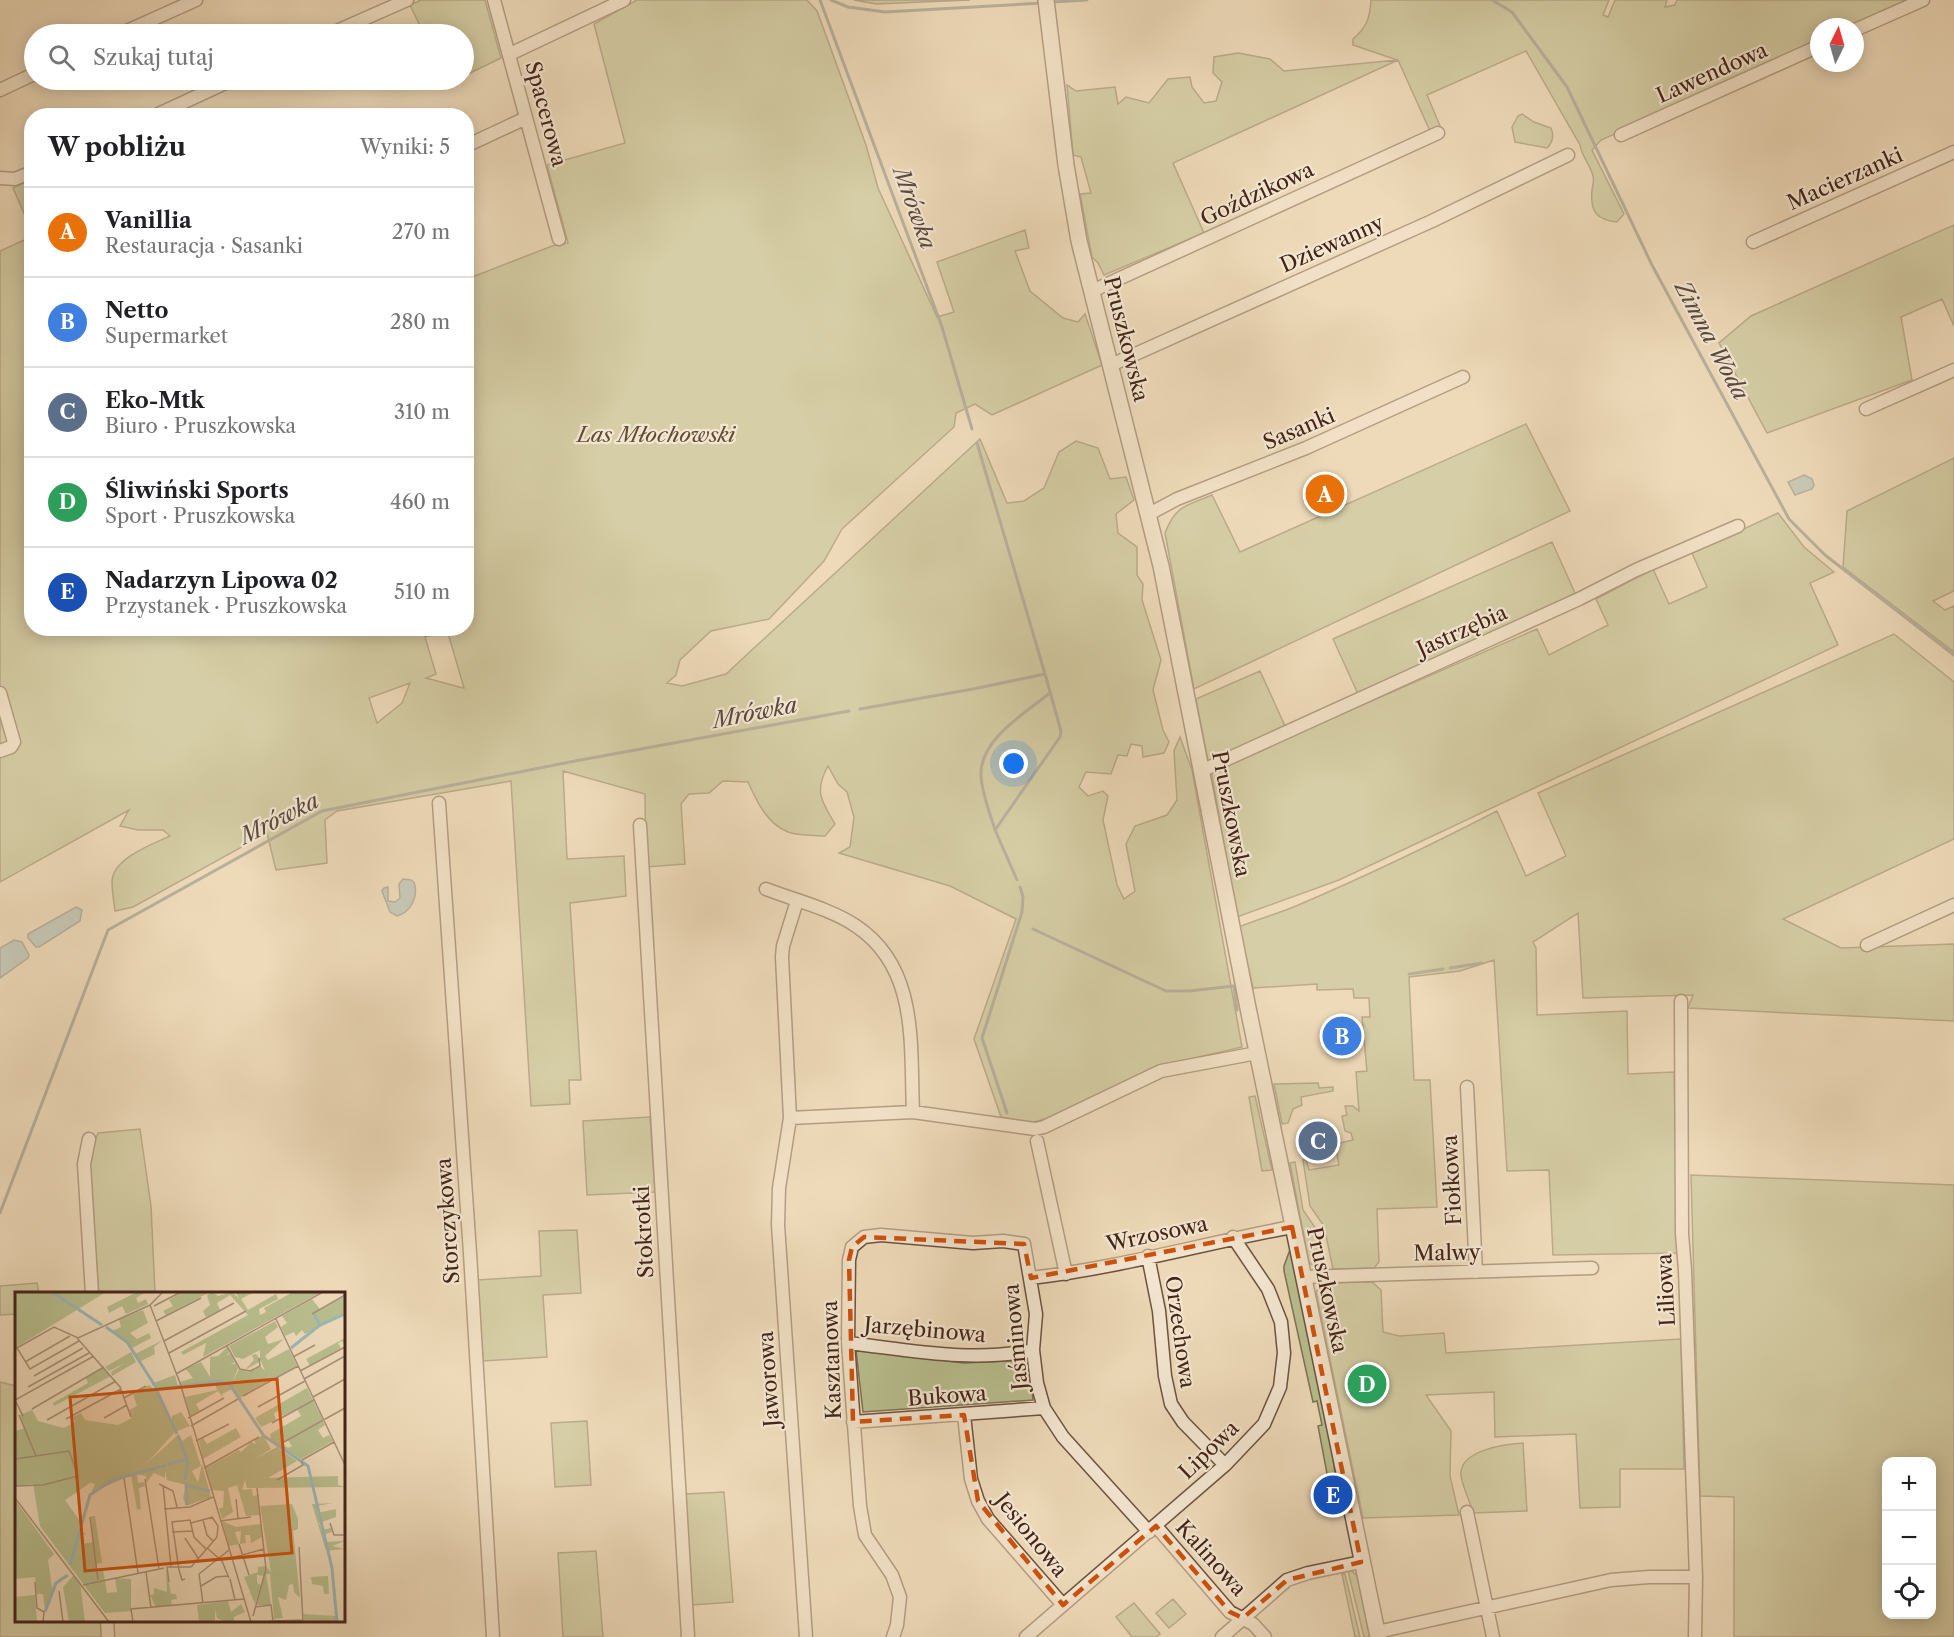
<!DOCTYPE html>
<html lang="pl">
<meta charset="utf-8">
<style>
body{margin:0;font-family:"Libre Caslon Text",serif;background:#f2f2f2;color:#202124}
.controls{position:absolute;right:18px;bottom:18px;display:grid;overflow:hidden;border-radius:12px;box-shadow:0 3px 15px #0003}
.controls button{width:54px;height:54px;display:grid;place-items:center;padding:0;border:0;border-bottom:2px solid #e0e0e0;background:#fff;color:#202124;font:30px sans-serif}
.compass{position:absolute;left:1810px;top:18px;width:54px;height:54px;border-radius:50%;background:#fff;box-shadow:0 3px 15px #0003;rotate:5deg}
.you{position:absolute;left:1014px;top:764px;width:21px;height:21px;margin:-15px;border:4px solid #fff;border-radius:50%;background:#1a73e8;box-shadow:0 0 0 9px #1a73e833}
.badge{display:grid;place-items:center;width:39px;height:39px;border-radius:50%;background:#ea580c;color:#fff;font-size:20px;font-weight:700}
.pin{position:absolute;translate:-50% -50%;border:3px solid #fff;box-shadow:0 2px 6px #0006}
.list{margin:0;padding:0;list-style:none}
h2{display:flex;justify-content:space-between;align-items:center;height:78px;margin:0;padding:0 24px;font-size:26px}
h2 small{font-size:20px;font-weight:400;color:#757577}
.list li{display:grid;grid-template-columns:39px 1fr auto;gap:18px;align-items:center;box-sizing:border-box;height:90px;padding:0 24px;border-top:2px solid #e0e0e0}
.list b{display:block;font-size:22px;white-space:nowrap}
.list p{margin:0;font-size:20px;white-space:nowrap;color:#757577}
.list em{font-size:20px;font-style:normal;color:#757577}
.icon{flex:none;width:33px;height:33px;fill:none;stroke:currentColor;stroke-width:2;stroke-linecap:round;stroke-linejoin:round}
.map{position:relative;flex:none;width:1954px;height:1637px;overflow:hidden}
.search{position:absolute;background:#fff;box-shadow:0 3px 15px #0003;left:24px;top:24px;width:450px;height:66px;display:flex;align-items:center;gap:15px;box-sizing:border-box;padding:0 21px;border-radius:33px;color:#757577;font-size:22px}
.panel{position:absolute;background:#fff;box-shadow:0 3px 15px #0003;left:24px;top:108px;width:450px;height:528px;border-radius:24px}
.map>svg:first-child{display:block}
.green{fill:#b9bf8f;stroke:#7e7254;stroke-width:1.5;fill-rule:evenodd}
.water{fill:#9cb8b8;stroke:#797d78;stroke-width:1.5}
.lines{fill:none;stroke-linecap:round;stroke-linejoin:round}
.stream{stroke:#797d78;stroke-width:3}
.minor-casing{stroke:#6e5240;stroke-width:15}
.tertiary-casing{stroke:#6e5240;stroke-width:18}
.minor{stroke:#f4e7d2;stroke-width:12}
.tertiary{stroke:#f4e7d2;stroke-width:15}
.marked{fill:none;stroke:#cf510e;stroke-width:4.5;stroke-dasharray:12 8;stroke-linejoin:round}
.labels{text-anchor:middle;stroke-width:4.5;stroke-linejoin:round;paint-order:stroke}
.street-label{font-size:21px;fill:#442418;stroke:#f4e7d2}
.park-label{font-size:21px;font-style:italic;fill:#614b36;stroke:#f4e7d2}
.water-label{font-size:22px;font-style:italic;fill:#5a4940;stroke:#f4e7d2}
.inset-river{fill:none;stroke:#9cb8b8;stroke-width:3}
.inset-road{fill:none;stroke:#aa9179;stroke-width:1.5}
.view{fill:#cf510e;fill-opacity:0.15;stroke:#cf510e;stroke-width:3}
.inset-edge{fill:none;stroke:#442418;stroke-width:3}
</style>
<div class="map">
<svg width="1954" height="1637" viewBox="0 0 1954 1637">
<rect width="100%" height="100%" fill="#eedab9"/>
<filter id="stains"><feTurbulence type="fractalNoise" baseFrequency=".00333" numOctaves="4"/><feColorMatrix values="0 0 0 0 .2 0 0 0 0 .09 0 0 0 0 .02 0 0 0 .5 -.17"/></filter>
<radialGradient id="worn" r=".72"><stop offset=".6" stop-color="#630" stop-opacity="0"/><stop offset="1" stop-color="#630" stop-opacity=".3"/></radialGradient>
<path class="green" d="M421 0H485L501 58 464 76V34H424L410 5Z
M637 0H807L817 11 866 145 878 188 937 317 954 312 937 262 1025 230 1029 248 1015 251 1030 291 1063 318 1078 322 1085 314 1102 365 992 415 975 404 956 413 954 427 842 529 824 561 769 619 711 631 680 660 676 675 667 683 682 686 726 674 980 439 1007 503 1024 501 1044 488 1059 452 1076 441 1098 448 1110 479 1126 477 1134 500 1116 514 1118 533 1137 547V575L1143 584 1142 600 1161 660 1153 690 1163 730 1169 742 1164 753 1143 757 1142 746 1131 744 1127 756 1118 755 1111 774 1086 772 1079 787 1088 796 1103 791 1108 796 1103 820 1117 885 1124 899 1135 891 1126 844 1135 826 1167 815 1177 800 1174 751 1180 737 1192 770 1242 1047 1155 1067 1048 1118 1031 1123 1001 1117 974 1039 1016 919 950 886 839 853 850 847 854 817 847 792 838 784 828 766C814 791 821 801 835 824L825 836C814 835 798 836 788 832 767 824 756 800 748 782L723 781 709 793 689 794 681 804 685 864 646 867 645 794 563 771 567 859 624 856 626 896 570 903 581 1080H569L570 1104 531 1106 511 781 337 811 325 820 327 863 276 870 267 833 133 907 115 911C114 902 112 891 112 882 112 859 152 844 170 836L163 830H138L120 826 129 810 0 882V251L31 237 32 628H466L467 279 552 246 568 243 547 165 625 143 594 24ZM447 630 464 688H463L426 678 436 674 425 637ZM410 683 402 703 377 723 369 698Z
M854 0H970L876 4Z
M1371 0H1609L1603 15 1608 17 1615 0H1667L1665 7 1675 5 1677 0H1914L1853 27H1819V42L1601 140 1592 150 1624 214 1617 222C1596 220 1590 211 1592 190 1593 186 1594 180 1593 176 1590 164 1582 157 1580 145L1526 51 1427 95 1440 126 1430 131 1398 60 1173 163 1204 233 1104 275 1098 263 1092 257 1080 194 1091 193 1081 157 1073 155 1067 85 1076 91 1115 87 1118 104 1126 97 1149 103 1168 79 1190 77 1192 87 1204 103 1216 101 1222 82 1213 73 1214 57 1238 53 1270 59 1284 71 1397 60 1353 45V39C1367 27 1370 18 1371 0Z
M1522 114 1534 122 1551 128C1554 135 1553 142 1547 148L1515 142 1512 127 1518 116Z
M31 179V229L13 188Z
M1954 225V326L1942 299 1901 317 1912 380 1767 433 1719 343 1751 316Z
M1526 424 1570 511 1194 689 1165 533C1176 505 1186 506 1212 495L1240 552Z
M1954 458V591L1933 601 1945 610 1954 606V652L1843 567 1847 511Z
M1778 513 1804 547 1834 572 1810 583 1838 645 1339 880 1237 917 1211 771 1537 629 1549 655 1608 625 1596 599 1653 569 1669 604 1707 587 1692 553Z
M1552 542 1575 593 1534 616 1358 694 1333 639Z
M1894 634 1954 682V839L1783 919 1841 948 1954 944V1021L1688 1008 1693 995 1583 998 1578 913 1533 942 1536 948 1537 1015 1627 1011 1628 1074 1674 1072 1678 1253 1553 1255 1549 1170 1507 1171 1494 960 1460 971 1409 977 1414 1080H1430L1437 1207 1377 1209 1379 1262 1374 1268 1333 1269 1324 1226 1310 1206 1303 1160H1306L1309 1170 1339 1165 1335 1144 1353 1140 1351 1133 1345 1131 1342 1116 1347 1115 1345 1106H1353L1359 1111 1356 1072 1367 1071 1362 1017H1370L1369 998H1354L1353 989 1317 990V984L1253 988 1239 927C1258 919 1277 914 1296 906 1364 877 1431 845 1497 811L1526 876 1566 856 1538 793Z
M1260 671 1285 726 1208 761 1196 699Z
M1318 1083 1319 1088 1333 1087V1091L1301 1097 1302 1105 1293 1109 1288 1123 1282 1124 1274 1084Z
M1255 1096 1272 1170 1262 1171 1249 1097Z
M650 1117 655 1192 587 1195 583 1121Z
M140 1129 151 1206 155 1293H95L87 1164 98 1133Z
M1295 1162 1303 1210 1316 1229 1323 1263 1320 1269 1309 1263 1290 1163Z
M1691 1175 1954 1185V1637H1734V1497L1700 1496ZM1886 1462H1932V1614H1886Z
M577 1230 581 1293 543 1295 547 1357 483 1361 477 1280 541 1276 539 1231Z
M1291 1247 1328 1422 1337 1488H1332V1483L1329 1484 1318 1426 1322 1425 1317 1401 1313 1402 1284 1271V1266Z
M1372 1282 1381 1290 1383 1332 1399 1336 1444 1333 1446 1353 1681 1339 1684 1469H1620V1507L1580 1508 1576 1434 1495 1437 1494 1392 1426 1395 1451 1431 1450 1476 1459 1515 1363 1518 1316 1292 1323 1283Z
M37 1283 39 1293 16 1294V1314L0 1315V1286Z
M856 1350 964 1363 1029 1360 1033 1400 863 1412Z
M0 1382 16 1386V1620L104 1621 105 1637H0Z
M587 1421 591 1485 555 1487 551 1423Z
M1523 1443 1527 1511 1473 1513C1470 1501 1463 1488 1461 1476 1458 1450 1506 1444 1523 1443Z
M724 1492 733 1602 692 1605 685 1494Z
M596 1551 603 1637H563L558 1553Z
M1348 1571H1352L1357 1576 1371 1637H1364Z
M1342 1574H1345L1360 1637H1355Z
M1173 1599 1186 1614 1169 1628 1156 1613Z
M1134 1603 1160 1634 1156 1637H1132L1116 1617Z"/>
<path class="water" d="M1804 475 1812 479 1814 485 1812 489 1795 495 1788 482Z
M403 879 411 880 414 882C419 896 411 912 397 916L390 912 382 891 384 888 388 887V901L395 902 400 898 399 884Z
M76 907 82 910 80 921 39 947H36L28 938V934Z
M14 940 22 942 29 955 28 958 0 978V948Z"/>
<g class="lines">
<path class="stream" d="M820 0 942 327 972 429
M831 0 848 7 885 12 1043 3
M1492 0 1512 12 1567 87 1652 265 1789 519 1825 555 1954 655
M1052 2 1087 0
M860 709 973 689 1045 674 977 443
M995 830C990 813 982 794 981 776 979 740 1025 713 1050 693
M1017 880 995 830 1060 737 1061 731 1045 674
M1033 929 1166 991H1189L1234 986 1237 1010
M1450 968 1482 963
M1409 974 1443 969
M1007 1113 982 1038 1022 912 1023 897 1020 887
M0 1213 108 930 322 811 575 761 849 711"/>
<defs>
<path id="minor" d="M494 0 559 239
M1855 30 1923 0
M120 34 196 0
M330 34 407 0
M510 54 624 0
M0 90 34 74
M154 116 232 80
M1621 135 1819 46
M466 146 526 118
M0 178 15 179 32 172
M1753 242 1954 152
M1092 291 1438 133
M1111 365 1432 221 1568 155
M1866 409 1954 370
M1149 514 1177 499 1306 448 1463 377
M0 693 14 742 11 747 0 751
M1201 771 1579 599 1636 570 1738 526
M439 803 470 1253 493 1637
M640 825 688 1637
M766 889C794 900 831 909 856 926 919 968 910 1045 913 1112
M797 901 783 946 782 957 790 1118 779 1188 778 1225 806 1637
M1867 945 1954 905
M1681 1001 1682 1234 1685 1270 1696 1577 1695 1637
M1467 1087 1476 1272
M790 1118 913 1112 1035 1129 1044 1127 1161 1071 1257 1053
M89 1139 84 1164 92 1294
M1037 1141 1066 1274
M1148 1256 1159 1311 1165 1376 1171 1404 1183 1422 1225 1465
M1303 1277 1592 1268
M1031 1278C1119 1268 1205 1243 1292 1227
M848 1343C910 1350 972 1363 1033 1350
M964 1415 971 1479 978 1501 988 1519 1063 1605
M853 1422 1044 1408
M1467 1512 1493 1637
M1156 1526 1230 1612 1253 1624 1265 1637
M107 1620 108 1637
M1377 1632 1611 1580 1649 1577H1696
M893 1637 897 1625 900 1597 892 1575 865 1535 860 1506 848 1343 849 1260 852 1247 864 1237 881 1235 973 1243 1003 1241 1024 1244 1036 1314 1033 1350 1037 1383 1044 1408 1063 1437 1149 1532
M1026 1637 1225 1465 1264 1424 1280 1387 1284 1353 1281 1322 1268 1289 1233 1237
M1222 1637 1287 1580 1308 1573 1361 1562"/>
<path id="tertiary" d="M1046 0 1066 165 1079 241 1161 566 1248 1008 1378 1637"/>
</defs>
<use href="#minor" class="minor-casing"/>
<use href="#tertiary" class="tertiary-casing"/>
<use href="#minor" class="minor"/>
<use href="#tertiary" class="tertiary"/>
</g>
<path d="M0 0H1954V1637H0ZM1292 1227 1361 1562 1287 1580 1243 1618 1230 1612 1156 1526 1063 1605 978 1501 964 1415 853 1422 849 1260 852 1247 864 1237 1024 1244 1031 1278Z" fill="#eedab9" fill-opacity=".55" fill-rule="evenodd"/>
<path class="marked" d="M1292 1227 1361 1562 1287 1580 1243 1618 1230 1612 1156 1526 1063 1605 978 1501 964 1415 853 1422 849 1260 852 1247 864 1237 1024 1244 1031 1278Z"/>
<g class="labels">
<g class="street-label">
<text transform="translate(1712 73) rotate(-24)" y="7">Lawendowa</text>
<text transform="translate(546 114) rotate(75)" y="7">Spacerowa</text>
<text transform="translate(1845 179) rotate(-24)" y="7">Macierzanki</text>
<text transform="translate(1257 194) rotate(-25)" y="7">Goździkowa</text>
<text transform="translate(1332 244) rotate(-24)" y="7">Dziewanny</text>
<text transform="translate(1126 339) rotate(76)" y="7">Pruszkowska</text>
<text transform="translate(1299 429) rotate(-23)" y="7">Sasanki</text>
<text transform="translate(1462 631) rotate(-24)" y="7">Jastrzębia</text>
<text transform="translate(1231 814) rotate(79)" y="7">Pruszkowska</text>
<text transform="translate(1452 1180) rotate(-93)" y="7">Fiołkowa</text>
<text transform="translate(448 1221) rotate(-94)" y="7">Storczykowa</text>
<text transform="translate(644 1232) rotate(-93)" y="7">Stokrotki</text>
<text transform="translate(1157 1234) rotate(-12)" y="7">Wrzosowa</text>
<text transform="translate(1447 1253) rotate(-1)" y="7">Malwy</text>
<text transform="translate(1327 1290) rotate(78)" y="7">Pruszkowska</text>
<text transform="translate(1666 1290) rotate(-93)" y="7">Liliowa</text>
<text transform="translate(925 1330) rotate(5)" y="7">Jarzębinowa</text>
<text transform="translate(1180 1332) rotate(82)" y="7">Orzechowa</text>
<text transform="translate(1016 1337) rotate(-95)" y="7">Jaśminowa</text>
<text transform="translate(832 1360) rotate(-92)" y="7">Kasztanowa</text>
<text transform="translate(769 1379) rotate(-94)" y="7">Jaworowa</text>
<text transform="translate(947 1396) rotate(-4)" y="7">Bukowa</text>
<text transform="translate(1209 1450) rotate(-44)" y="7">Lipowa</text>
<text transform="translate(1031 1535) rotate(51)" y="7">Jesionowa</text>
<text transform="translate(1211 1558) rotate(48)" y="7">Kalinowa</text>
</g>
<g class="park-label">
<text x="656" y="442">Las Młochowski</text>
</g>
<g class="water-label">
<text transform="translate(915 208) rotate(70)" y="8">Mrówka</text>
<text transform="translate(1712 340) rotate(62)" y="8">Zimna Woda</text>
<text transform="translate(755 712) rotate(-11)" y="8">Mrówka</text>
<text transform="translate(279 818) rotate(-27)" y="8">Mrówka</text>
</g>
</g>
<g transform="translate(15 1292)">
<rect width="330" height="330" fill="#eedab9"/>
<path d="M0 0H91L0 56ZM122 0 129 1 121 6 123 11 131 7 133 12 111 22 107 14 94 21 92 15ZM167 0H195L151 23 148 19 158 14 154 8ZM197 0 203 4 217 0 224 6 220 0H239L226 7 233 18 261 2 263 7 244 17 245 23 251 20 249 16 278 0H306L188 65 191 51 168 63 166 60 233 23 215 3 202 11 205 18 191 25 188 19 195 13 192 3ZM330 4V23L290 42 287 38 281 44 279 40 270 44 266 35 272 31 267 24 297 7 305 17ZM128 18 133 31 115 41 122 47 134 41 136 46 117 56 97 39 106 35 104 27ZM260 29 263 35 250 45 253 52 269 47 250 64 253 68 274 57 282 74 226 105 228 114 217 97 207 102 208 106 203 99 181 112 185 119 175 124 170 105 202 98 200 91 167 94 165 90 178 86 171 77 186 70 195 85V65L203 64 212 55 215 60 210 64 216 61 220 70 215 73 221 71 223 76 218 89 224 77 234 80 245 74 250 79 246 69 230 78 239 68 237 63 241 62 245 67V58L228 67 220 65 214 54ZM330 46V54L327 49 323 51 326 56 295 74 291 67ZM148 48 139 55 140 62 124 70 120 62ZM116 60 121 70 97 84 96 80 110 71 94 79 90 75ZM89 76 96 84 39 114 38 111 73 91 71 86ZM160 83 163 95 144 97 136 92ZM134 93 142 99 157 130V124L166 120 175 134 160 140 132 171 163 143 167 149 176 143 186 174 177 179 183 190 187 172 196 205 171 214 168 206 171 193 152 188 150 179V186L139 181 131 191V184L122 182 123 191 129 190 130 194 124 196 126 217 122 218 116 183 76 201 80 192 75 191 50 208 65 229 63 242 71 241 66 245 68 252 78 250 76 224H80L87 271 81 272V278L88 277 92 301 102 300 100 286 116 287V319L90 321 25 234 18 192 0 194V139L10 136 5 123 17 118 23 129 49 136 60 130 58 125 66 121 70 128 103 133 117 126 114 118 122 114 118 102ZM292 96 308 128 266 151 273 156 277 154 273 148 308 129 310 133 303 138 308 146 314 143 318 149 286 167 256 148 255 142 286 124 282 117 267 124 263 119 259 121 261 128 246 135 240 126ZM221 136 226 145 188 167 184 149 188 146 192 152ZM248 143 256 157 238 168 262 155 282 169 253 186 323 184V193L330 195 232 196 230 188 227 198 237 197 238 204 242 203 245 223 231 224 222 193 213 196 218 220 207 227 204 216H208L209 199 197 198 191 176 224 158 226 160 236 150 241 152 239 148ZM0 208 39 262 33 268 38 302 30 318 28 302H22L20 285 0 287ZM318 211 302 214V221L321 217V225L304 231 307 238 316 236 317 240 308 243 310 250 328 249 330 244V249L317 254 330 257 311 259 297 212ZM277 212 283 227V237L278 239 285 306 279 300 278 292 274 293 271 308 263 305 268 326 259 327 255 282H251L256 313H242L249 284 242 283V291L246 293 240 312 229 285 243 280V275L250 274 256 280 245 214ZM207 229 221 235 246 232 247 245 236 251 235 243H230L231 251 225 252 226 239 220 240 224 252 214 254ZM151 276 156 302H161L162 307 156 308 157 313 141 315 135 303 139 302V296L152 300ZM59 283 65 290 70 330H54L48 295ZM313 284 314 302H309L308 294 297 292 296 285ZM20 303 22 330H0V305ZM213 309 216 320 226 312 230 320 219 325V330H211L202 326 200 317V330H184L182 313ZM288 322 321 324V330H289Z" fill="#b9bf8f"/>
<path class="inset-river" d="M37 0 87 33M299 22 305 33 330 22M91 35 112 50 142 97 206 89 215 93 249 144 293 174 317 276 322 330M276 56 305 33M142 99 162 142M153 172 172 167 163 143M170 188 173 169M171 190 172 213M173 194 195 199M55 273 75 203 97 188 152 173M30 320 41 291 53 283"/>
<path class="inset-road" d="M148 0 135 13 165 91 236 330M139 14 166 0M297 22 330 3M261 27 330 173M141 29 186 6M62 46 105 95 116 125M149 49 219 11M212 54 225 77 235 79 245 74 244 66M2 56 15 77 64 49M0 57 39 35 63 46 135 13M154 61 231 19M278 65 300 53M10 70 55 44M285 79 330 55M161 82 308 0M19 84 68 56M289 87 330 64M13 95 74 61M228 104 283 74M298 105 330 87M109 106 131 94M243 115 290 89M17 117 89 75M4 123 21 164M8 124 0 108 79 64M89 126 112 113M173 126 209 106M51 127 106 97M32 128 101 89M257 131 299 108M176 134 223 107M181 149 214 132M269 150 330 116M0 167 54 159 63 184 28 193 0 194M287 168 319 150M189 176 244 145M109 186 123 281M130 187 144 277M262 188 288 173 286 169M144 192 158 199 162 215M148 193 156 275M0 206 94 330M221 207 223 226M149 217 175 215 198 205M75 225 83 288M188 228 192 243 198 249M205 229 236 225M176 231 198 225M315 231 319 243H330M157 240 177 239M170 246 183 266M224 252 234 283M284 255 288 330M192 256 207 269 214 286M216 266 249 257M176 275 202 245 203 234 197 225M131 280 136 316M184 282 214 258M184 282 188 311M170 287 167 288 164 278 157 230 175 228 179 245 191 257M215 287 220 308M20 290 22 316 29 320 28 330M154 290 152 275H176M68 293 149 276M186 294 201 285 213 284M44 299 48 330M240 315 256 313 258 329 249 330M238 324 251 277 242 196M258 329 288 328M118 330 116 317 229 307"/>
<path class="view" d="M262 87 277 261 70 279 55 105Z"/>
<rect width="330" height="330" class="inset-edge"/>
</g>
<rect width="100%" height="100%" filter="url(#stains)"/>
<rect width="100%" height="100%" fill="url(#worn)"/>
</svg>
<div class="controls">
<button>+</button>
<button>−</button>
<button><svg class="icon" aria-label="locate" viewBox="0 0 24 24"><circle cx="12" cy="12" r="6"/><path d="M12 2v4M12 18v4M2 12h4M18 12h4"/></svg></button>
</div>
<svg class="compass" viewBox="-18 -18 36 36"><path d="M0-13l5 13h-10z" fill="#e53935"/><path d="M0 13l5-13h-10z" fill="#757577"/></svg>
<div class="you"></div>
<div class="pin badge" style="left:1325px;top:494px;background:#e8710a">A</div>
<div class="pin badge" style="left:1342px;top:1036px;background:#3f7fe0">B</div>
<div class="pin badge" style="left:1318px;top:1141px;background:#5c6f8a">C</div>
<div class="pin badge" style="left:1367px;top:1384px;background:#2e9e5b">D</div>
<div class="pin badge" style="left:1333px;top:1495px;background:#1a4fb4">E</div>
<div class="search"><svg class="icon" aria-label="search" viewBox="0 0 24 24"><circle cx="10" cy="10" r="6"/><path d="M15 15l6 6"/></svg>Szukaj tutaj</div>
<section class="panel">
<h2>W pobliżu<small>Wyniki: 5</small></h2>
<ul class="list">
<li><span class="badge" style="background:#e8710a">A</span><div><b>Vanillia</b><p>Restauracja · Sasanki</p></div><em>270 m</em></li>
<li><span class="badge" style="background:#3f7fe0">B</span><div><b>Netto</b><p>Supermarket</p></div><em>280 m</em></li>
<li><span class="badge" style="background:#5c6f8a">C</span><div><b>Eko-Mtk</b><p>Biuro · Pruszkowska</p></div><em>310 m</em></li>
<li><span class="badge" style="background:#2e9e5b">D</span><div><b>Śliwiński Sports</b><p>Sport · Pruszkowska</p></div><em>460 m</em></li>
<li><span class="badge" style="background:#1a4fb4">E</span><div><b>Nadarzyn Lipowa 02</b><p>Przystanek · Pruszkowska</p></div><em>510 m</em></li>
</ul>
</section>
</div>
